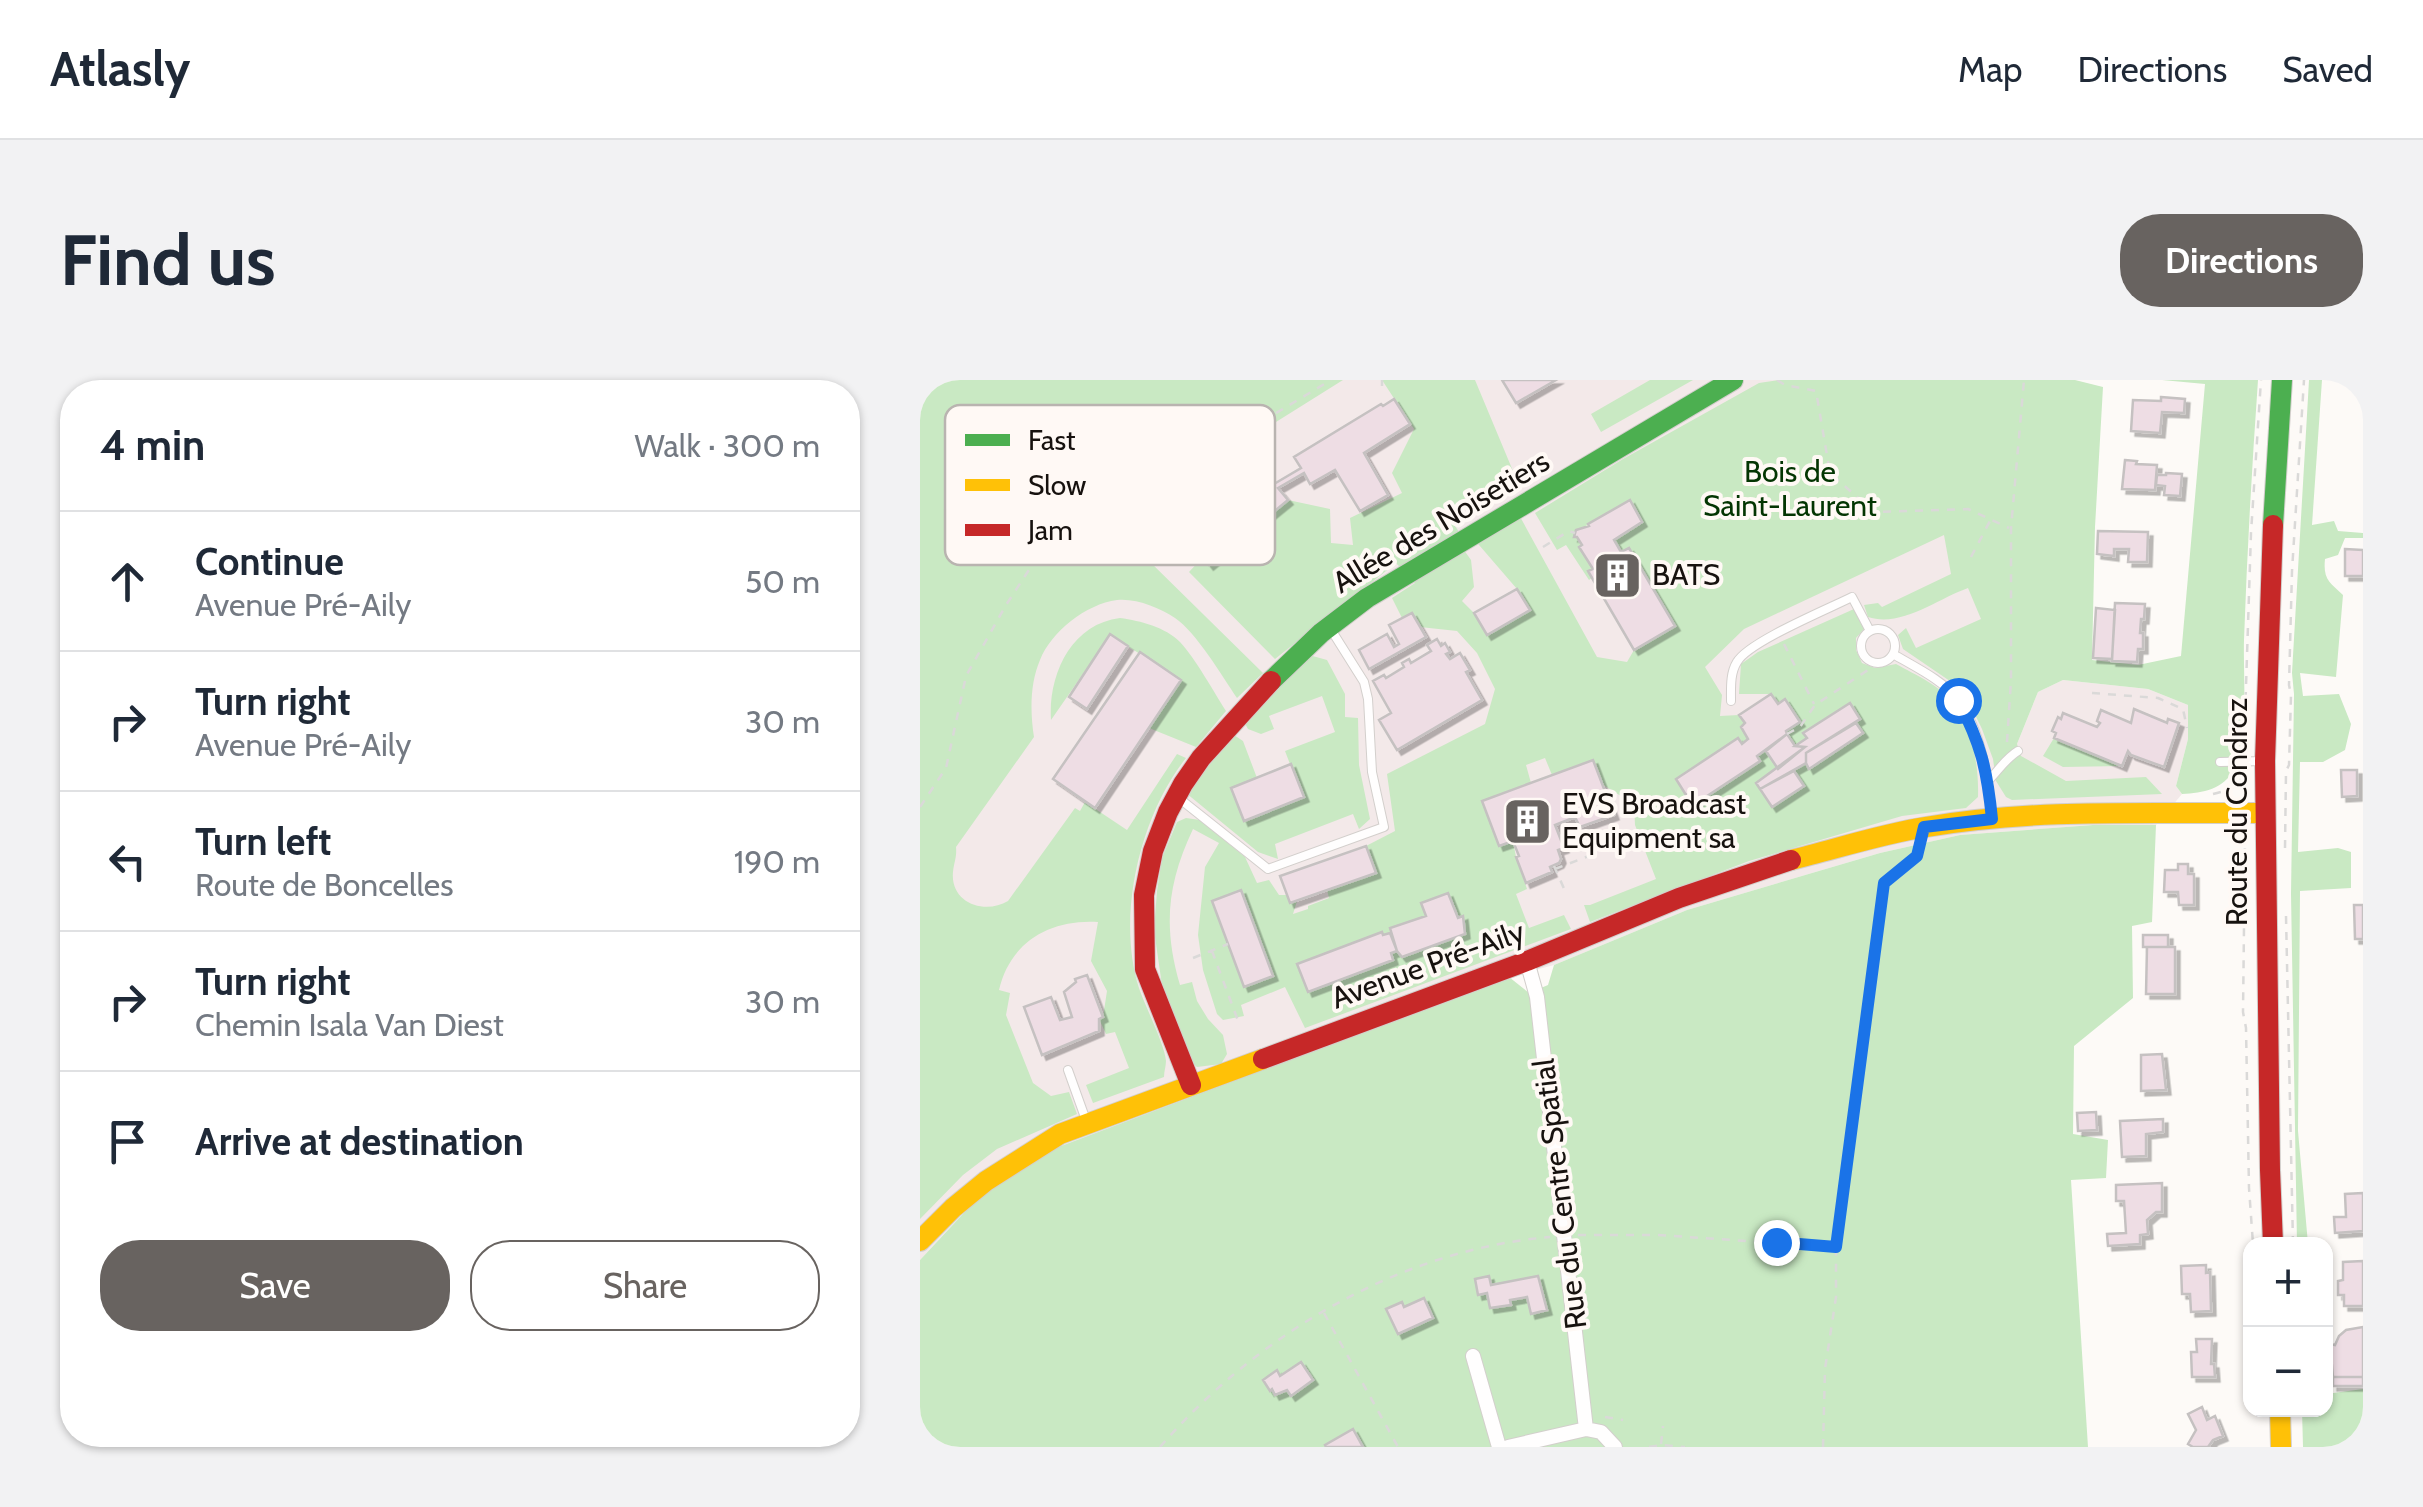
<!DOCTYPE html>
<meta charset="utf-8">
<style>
body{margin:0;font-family:Cabin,sans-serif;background:#f2f2f3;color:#1f2937}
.controls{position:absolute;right:30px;bottom:30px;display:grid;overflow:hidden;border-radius:20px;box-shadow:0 2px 8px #0004}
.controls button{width:90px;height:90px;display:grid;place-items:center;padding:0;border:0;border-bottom:2px solid #e0e1e3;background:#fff;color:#1f2937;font:50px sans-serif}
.stop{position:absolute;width:30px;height:30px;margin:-22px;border:8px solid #1a73e8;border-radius:50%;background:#fff}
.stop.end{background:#1a73e8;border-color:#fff;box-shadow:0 2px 10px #0008}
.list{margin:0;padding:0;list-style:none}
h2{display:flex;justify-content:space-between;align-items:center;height:130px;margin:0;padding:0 40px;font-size:42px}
h2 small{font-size:32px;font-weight:400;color:#747a83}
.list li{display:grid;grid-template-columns:65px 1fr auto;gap:30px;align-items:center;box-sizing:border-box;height:140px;padding:0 40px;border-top:2px solid #e0e1e3}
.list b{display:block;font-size:38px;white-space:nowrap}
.list p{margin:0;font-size:32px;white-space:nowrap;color:#747a83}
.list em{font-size:32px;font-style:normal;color:#747a83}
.actions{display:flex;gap:20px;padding:30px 40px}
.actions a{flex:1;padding:22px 0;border:2px solid #686360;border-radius:40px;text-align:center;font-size:35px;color:#686360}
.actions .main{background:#686360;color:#fff}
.icon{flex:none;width:55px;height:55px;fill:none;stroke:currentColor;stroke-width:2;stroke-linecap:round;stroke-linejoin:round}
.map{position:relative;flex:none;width:1443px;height:1067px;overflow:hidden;border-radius:40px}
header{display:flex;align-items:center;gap:60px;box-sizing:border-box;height:140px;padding:0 50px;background:#fff;border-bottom:2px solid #e0e1e3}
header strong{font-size:48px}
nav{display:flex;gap:55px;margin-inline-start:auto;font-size:35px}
.intro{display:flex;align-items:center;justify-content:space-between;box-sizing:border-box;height:240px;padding:0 60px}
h1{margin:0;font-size:70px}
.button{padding:25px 45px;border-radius:40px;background:#686360;color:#fff;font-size:35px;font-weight:700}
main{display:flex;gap:60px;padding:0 60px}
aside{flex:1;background:#fff;border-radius:40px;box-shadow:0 2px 8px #0004}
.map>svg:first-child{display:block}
.commercial{fill:#f3e9e9}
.green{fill:#c9e9c3;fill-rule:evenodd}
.building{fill:#eedde4;stroke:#c5c1c1;stroke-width:2.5;filter:url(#shadow)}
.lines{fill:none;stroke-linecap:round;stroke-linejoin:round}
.lane-casing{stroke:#d3cfcc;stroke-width:10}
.street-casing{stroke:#d3cfcc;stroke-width:16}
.fast-casing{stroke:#d3cfcc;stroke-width:22}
.slow-casing{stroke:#d3cfcc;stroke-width:22}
.jam-casing{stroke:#d3cfcc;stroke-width:22}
.path{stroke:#dad9d8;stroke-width:2.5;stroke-dasharray:8 8;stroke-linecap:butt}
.lane{stroke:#fffefe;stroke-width:8}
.street{stroke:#fffefe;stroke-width:14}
.fast{stroke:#4caf50;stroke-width:20}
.slow{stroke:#ffc107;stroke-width:20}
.jam{stroke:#c62828;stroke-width:20}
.route{stroke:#1a73e8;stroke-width:12}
.labels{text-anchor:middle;stroke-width:8;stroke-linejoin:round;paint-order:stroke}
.park-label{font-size:30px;fill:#033502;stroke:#fff9f5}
.street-label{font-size:30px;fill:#17120f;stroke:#fff9f5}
.poi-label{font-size:30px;fill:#17120f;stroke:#fff9f5;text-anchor:start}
.key{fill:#fff9f5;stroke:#b9b4b0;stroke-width:2.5}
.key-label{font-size:28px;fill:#17120f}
</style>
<header>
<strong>Atlasly</strong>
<nav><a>Map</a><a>Directions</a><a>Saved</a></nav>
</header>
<div class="intro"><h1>Find us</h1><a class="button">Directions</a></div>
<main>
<aside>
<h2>4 min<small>Walk · 300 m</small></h2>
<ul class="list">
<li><svg class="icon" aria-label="ahead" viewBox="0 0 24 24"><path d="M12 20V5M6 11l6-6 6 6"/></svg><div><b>Continue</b><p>Avenue Pré-Aily</p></div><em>50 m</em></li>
<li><svg class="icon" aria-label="right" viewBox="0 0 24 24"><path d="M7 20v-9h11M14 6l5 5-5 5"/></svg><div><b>Turn right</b><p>Avenue Pré-Aily</p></div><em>30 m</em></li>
<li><svg class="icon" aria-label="left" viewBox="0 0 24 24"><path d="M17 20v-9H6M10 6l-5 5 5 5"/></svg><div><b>Turn left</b><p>Route de Boncelles</p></div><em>190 m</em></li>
<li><svg class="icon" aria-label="right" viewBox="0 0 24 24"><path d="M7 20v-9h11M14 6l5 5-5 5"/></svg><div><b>Turn right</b><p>Chemin Isala Van Diest</p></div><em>30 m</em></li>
<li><svg class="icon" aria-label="arrive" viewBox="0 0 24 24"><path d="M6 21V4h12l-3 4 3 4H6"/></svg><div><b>Arrive at destination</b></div></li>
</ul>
<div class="actions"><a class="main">Save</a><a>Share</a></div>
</aside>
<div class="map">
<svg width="1443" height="1067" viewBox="0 0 1443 1067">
<defs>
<filter id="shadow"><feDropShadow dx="4.5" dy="4.5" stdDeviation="0" flood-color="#0004"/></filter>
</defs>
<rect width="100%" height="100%" fill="#fdfaf7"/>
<path class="commercial" d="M409 0H1091L1097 364 1118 312 1143 300 1228 309 1268 325V359L1256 406 1262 414 1236 445H1173L1040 455 960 473 767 530 634 585 589 597 56 820 0 880V417L122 170Z"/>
<path class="green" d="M0 0H423L305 74 228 131 237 144 228 158 226 178 343 293 317 318C302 296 276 252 255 238 240 228 216 218 197 220 166 224 131 252 120 280 110 303 110 332 114 357L36 467C37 477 34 482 33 492 30 523 65 535 88 521L155 428 160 431 165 422 207 450 257 374 266 378C220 436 196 536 219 608 225 626 245 665 246 681 246 686 244 691 244 697L173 723 166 705 209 688 195 652 186 654 179 639 183 637 187 611 171 581 178 542C130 539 90 562 79 610L90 613 86 635 113 703 131 716 149 712 157 734 77 769 43 795 0 839Z
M462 0H555L593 91 526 132 539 152 534 156 551 180 554 207 542 221 554 233 566 254 610 229 597 209 553 158 598 133 677 277 707 282 714 270 754 246 709 168 701 172 694 160 722 142 710 121 668 144 655 157H657L673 189 668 191 672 198 669 200 646 165 637 170 615 133 703 79 839 3 859 0H1155L1183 7 1175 147 1172 280 1218 285 1261 276 1285 4 1242 0H1338C1332 86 1327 173 1324 260 1323 293 1329 360 1314 389 1304 409 1283 413 1262 414L1256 406 1268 359V325L1228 309 1143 300 1118 312 1097 364 1101 376 1146 401 1226 397 1242 414 1092 420 1086 417 1076 401 1073 379 1062 349 1043 310 983 269 978 255 986 248 996 268 1061 239 1048 208C1017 219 981 248 948 237L944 225 958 223 962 227 1031 194 1024 155 824 249 785 287 802 315 800 336 819 335 825 343 821 348 828 359 822 364 818 359 756 399 766 415 771 412 778 422 840 382 837 376 846 371 858 389 837 403 852 427 884 407 874 391 886 383 890 388 943 354 936 343 940 339 930 323 884 352 887 358 875 366 866 351 880 341 865 320 858 324 851 314H819L821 284 838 272 934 229 945 248 936 258V270L942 283 955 288 976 284C996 295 1021 306 1035 325 1053 351 1059 387 1058 417L1046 428 982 436 829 481 670 542 664 525H670L736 499 715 445 714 424 683 405 672 380 632 395 625 378 606 385 611 403 563 421 579 465 593 461 596 477 607 509 596 514 609 548 644 535 651 549 385 648 365 607 321 625 324 636 303 640 297 634 283 590 278 555 285 487 299 463 273 449C247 504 243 547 260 605L272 602 277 621 288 639 303 655 307 674 301 684 277 687 265 677 244 619 234 550 237 511 242 478 257 442 266 438 280 440 325 477 337 503 349 500 359 515H367L370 523 377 521 373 534 388 529V526L409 518 407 510 455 493 446 466 475 451 467 394 565 344 575 309 557 273 537 251 500 247 492 233 482 238 472 218 495 203 476 183 355 279 269 192 283 177 289 185 368 120 410 129 411 163 433 165 430 138 482 113 472 93 494 49ZM527 513 538 538 543 537 544 554 482 577 478 570 471 573 388 611 378 584 461 552 463 555 471 552V548L506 536 501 523Z
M730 0H773L681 52 671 34Z
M1389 0H1402L1392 145 1414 141 1418 151 1443 153V158H1425L1418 175 1405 179C1403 199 1409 202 1423 215L1416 297 1380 293 1383 316 1419 314 1431 344 1425 370 1403 382H1380L1378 472 1418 468 1431 472V508L1380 511 1378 751 1388 864H1377L1371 514 1374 314 1372 293Z
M200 238C221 241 245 247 260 262 275 278 294 312 306 331L276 367 229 348 261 300 190 255 131 340C128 295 151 244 200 238Z
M389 275 407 280 425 314V337L438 338 439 385 450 439 439 449 433 434 355 464 358 479 338 472 266 413 283 388 314 355 323 361 337 398 324 441 383 418 365 371 415 352 402 316 349 336 354 349 341 354 328 349 322 338Z
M1134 358 1202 386 1143 387 1123 376Z
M1173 445H1236L1232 542 1212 546 1213 618 1154 666 1153 754 1188 760 1186 798 1151 800 1168 1067H0V880L56 820 94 792 136 768 589 597 609 613 628 605 634 585 767 530 960 473 1040 455Z
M1443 1009V1067H1383L1382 1030H1406V1014Z"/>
<path class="building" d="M582 0H636L596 23Z
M1241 17 1265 19 1264 33 1242 32 1240 53 1211 51 1213 20 1241 21Z
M474 19 490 44 444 73 468 115 440 131 415 90 390 104 384 93 358 108 368 120 289 185 267 157 344 93 354 104 381 88 374 77 461 24 463 26Z
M1205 80 1217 81 1216 84 1237 85 1235 110 1202 109Z
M1246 93 1262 94 1260 116 1244 115 1245 106 1236 105 1237 95H1246Z
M710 120 722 142 694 160 701 172 709 168 755 246 714 270 668 191 673 189 659 167 662 165 657 157H654L656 150 669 146 668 144Z
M1178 151 1228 152 1227 182H1208L1209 169H1194V176L1177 174Z
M1425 169 1443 170V196H1425Z
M597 209 610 230 567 255 554 233Z
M1195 223 1225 224 1224 239H1221L1220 253H1223V269H1218L1217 282 1192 281Z
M1176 228 1195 230 1192 279 1173 278Z
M492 233 506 257 449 289 439 270 467 254 474 267 479 264 469 245Z
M190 254 208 266 167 329 149 317Z
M517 259 521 266 525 263 530 272 526 274 530 279 540 273 550 290 546 292 562 320 477 370 459 340 471 333 453 301 464 295 466 298 484 287 482 283 489 279 491 283 511 271 507 265Z
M220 272 261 300 175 428 133 399Z
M851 314 858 324 865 319 880 342 866 351 867 354 837 376 840 381 778 422 771 412 766 415 756 399 818 358 822 364 828 359 821 347 825 343 819 335Z
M930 323 940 339 886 373V383L840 409 836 403 885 367 875 366 887 358 883 353Z
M1214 329 1245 342 1247 343 1248 339 1259 343 1244 387 1211 375 1208 371 1202 386 1134 358 1136 353 1132 351 1138 337 1141 339 1143 333 1177 347 1180 343 1177 341 1181 330 1211 343Z
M936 343 943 353 889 389 886 383V373Z
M867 354 875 366 885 367 858 389 846 371Z
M673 380 694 435 660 447 655 437 635 445 644 468 638 470 641 479 639 483 630 487 632 492 606 503 596 477 599 476 593 461 579 466 562 421Z
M371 384 384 417 324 441 311 408Z
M1421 390H1437V416L1422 417Z
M874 391 884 406 852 427 840 409Z
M446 466 456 493 370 523 360 496Z
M1258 484H1268V494H1274V525H1259L1258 512H1244L1245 490H1258Z
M321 510 353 596 324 607 292 521Z
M528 513 538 538 543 536 545 554 482 577 477 571 470 548 506 536 501 523Z
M1434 525H1443V559H1435Z
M462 552 463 555 470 553 477 571 471 573 473 580 388 612 377 584Z
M1223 555H1248V567H1223Z
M1227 567H1255V614H1226Z
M167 595 183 637 179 639V651L122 675 104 627 131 617 140 640 152 637 144 612 156 602 155 599Z
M1242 674 1246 710 1221 711V675Z
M1176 732 1177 750 1158 751 1157 733Z
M1243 739V752L1226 754V776L1202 777 1200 741Z
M1242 803V832H1236L1227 840 1228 854 1220 855V864L1188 866 1187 854 1206 853 1204 821H1196V805Z
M1443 813V851L1415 853 1414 837H1426L1425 814Z
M1443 881V926H1424V915H1418V901L1423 900V882Z
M1286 885V893L1290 892 1291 931 1271 932 1270 914H1262L1261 886Z
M569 896 571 905 618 896 627 930 611 934 607 917 590 920 591 925 570 928 567 913 558 915 555 899Z
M504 918 513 938 478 954 466 929 482 922 484 927Z
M1443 947V997H1413L1410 964 1415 965 1419 956 1426 950Z
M1276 959H1292L1291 984H1294L1295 997H1272L1271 972H1277Z
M381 982 393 1000 371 1016 367 1010 355 1015 352 1009 350 1011 343 1000 357 990 360 996Z
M1413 997H1443V1006H1413Z
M1282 1027 1287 1040 1295 1036 1303 1056 1293 1060 1288 1067H1273L1268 1064 1276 1050 1268 1034Z
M433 1049 443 1067H406L405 1065Z"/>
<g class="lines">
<defs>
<path id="lane" d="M941 266a17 17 0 1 1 34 0a17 17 0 1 1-34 0Z
M973 274C995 287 1023 300 1038 320 1062 351 1068 398 1071 435
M811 321C811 308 810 293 817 282 828 262 908 229 932 217L950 251
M1300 382 1345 381
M1068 401C1079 390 1085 379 1098 371
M260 419 348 489 464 447 452 392 448 319 444 302 410 248
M148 690 167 743"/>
<path id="street" d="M607 581 617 617 666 1049
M553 976 579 1067
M588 1067 666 1049 681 1052 695 1067"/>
<path id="fast" d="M1353 145 1362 0
M351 301 401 253 447 218 813 0"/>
<path id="slow" d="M871 480C916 469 961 454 1006 447 1117 428 1232 434 1345 433
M0 861 33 828 66 801 140 754 343 679
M1360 1030 1361 1067"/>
<path id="jam" d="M1353 145 1345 381 1350 790 1353 864
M343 679 607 581 759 518 871 480
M271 705 225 589 224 515 233 471 248 432 263 404 281 378 351 301"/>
</defs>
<use href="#lane" class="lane-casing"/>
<use href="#street" class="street-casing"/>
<use href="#fast" class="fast-casing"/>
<use href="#slow" class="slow-casing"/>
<use href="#jam" class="jam-casing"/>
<path class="path" d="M462 0V6
M857 0 865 5 896 11 910 93 954 132 1048 129 1089 148
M623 167 649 151 655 153
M1051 177 1071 139
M864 264 894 324
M1172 313 1238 318 1263 329 1267 348
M867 354 880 347 895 325 948 290 951 282
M1087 362 1091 300V148L1104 0
M1324 368 1331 153 1341 0
M1293 414C1308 410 1321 409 1323 391
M0 427 26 388 46 296 86 225 122 170 263 88 302 71 328 50 411 0
M1321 453 1325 463 1323 632 1326 648 1329 808 1333 864
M1365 468 1366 391 1369 385 1371 315 1369 305 1372 191 1384 0
M634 486 646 513
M635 489 679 472
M1366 536 1373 864
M292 571 320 646
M273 578 308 564
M658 855H738L916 867
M404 933 478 1067
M685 1037 703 1040
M741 1064 743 1046
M240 1067C338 954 479 870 630 857
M729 1067 741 1065 765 1067
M903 1067 905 989 916 917V867L964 503 997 476 999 468"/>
<use href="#lane" class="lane"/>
<use href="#street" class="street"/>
<use href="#fast" class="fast"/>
<use href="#slow" class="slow"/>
<use href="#jam" class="jam"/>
</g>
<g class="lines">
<path class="route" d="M856 862 916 867 964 503 997 476 1004 447 1072 439C1067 389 1061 364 1038 320"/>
</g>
<defs>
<symbol id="building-square" viewBox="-11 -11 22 22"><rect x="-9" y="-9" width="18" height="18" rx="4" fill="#686360" stroke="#fff9f5"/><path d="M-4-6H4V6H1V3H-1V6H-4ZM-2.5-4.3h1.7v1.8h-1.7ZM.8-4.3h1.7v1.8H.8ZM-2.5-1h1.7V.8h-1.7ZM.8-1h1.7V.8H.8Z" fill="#fff"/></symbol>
</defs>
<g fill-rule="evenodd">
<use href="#building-square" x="670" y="168" width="55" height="55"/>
<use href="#building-square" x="580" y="414" width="55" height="55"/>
</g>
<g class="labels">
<g class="park-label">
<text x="870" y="102">Bois de<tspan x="870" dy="34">Saint-Laurent</tspan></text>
</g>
<g class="street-label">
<text transform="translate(521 142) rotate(-31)" y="10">Allée des Noisetiers</text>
<text transform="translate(1317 432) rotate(-90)" y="10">Route du Condroz</text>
<text transform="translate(508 585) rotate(-20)" y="10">Avenue Pré-Aily</text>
<text transform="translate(640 814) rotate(-97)" y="10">Rue du Centre Spatial</text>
</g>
<g class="poi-label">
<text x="732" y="205">BATS</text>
<text x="642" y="434">EVS Broadcast<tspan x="642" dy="34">Equipment sa</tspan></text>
</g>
</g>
<rect x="25" y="25" width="330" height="160" rx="15" class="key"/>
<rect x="45" y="54" width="45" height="12" fill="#4caf50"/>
<rect x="45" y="99" width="45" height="12" fill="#ffc107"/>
<rect x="45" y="144" width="45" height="12" fill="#c62828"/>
<g class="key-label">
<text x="108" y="70">Fast</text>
<text x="108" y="115">Slow</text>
<text x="108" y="160">Jam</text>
</g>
</svg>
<div class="controls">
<button>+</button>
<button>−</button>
</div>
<div class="stop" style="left:1038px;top:320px"></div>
<div class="stop end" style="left:856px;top:862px"></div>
</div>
</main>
